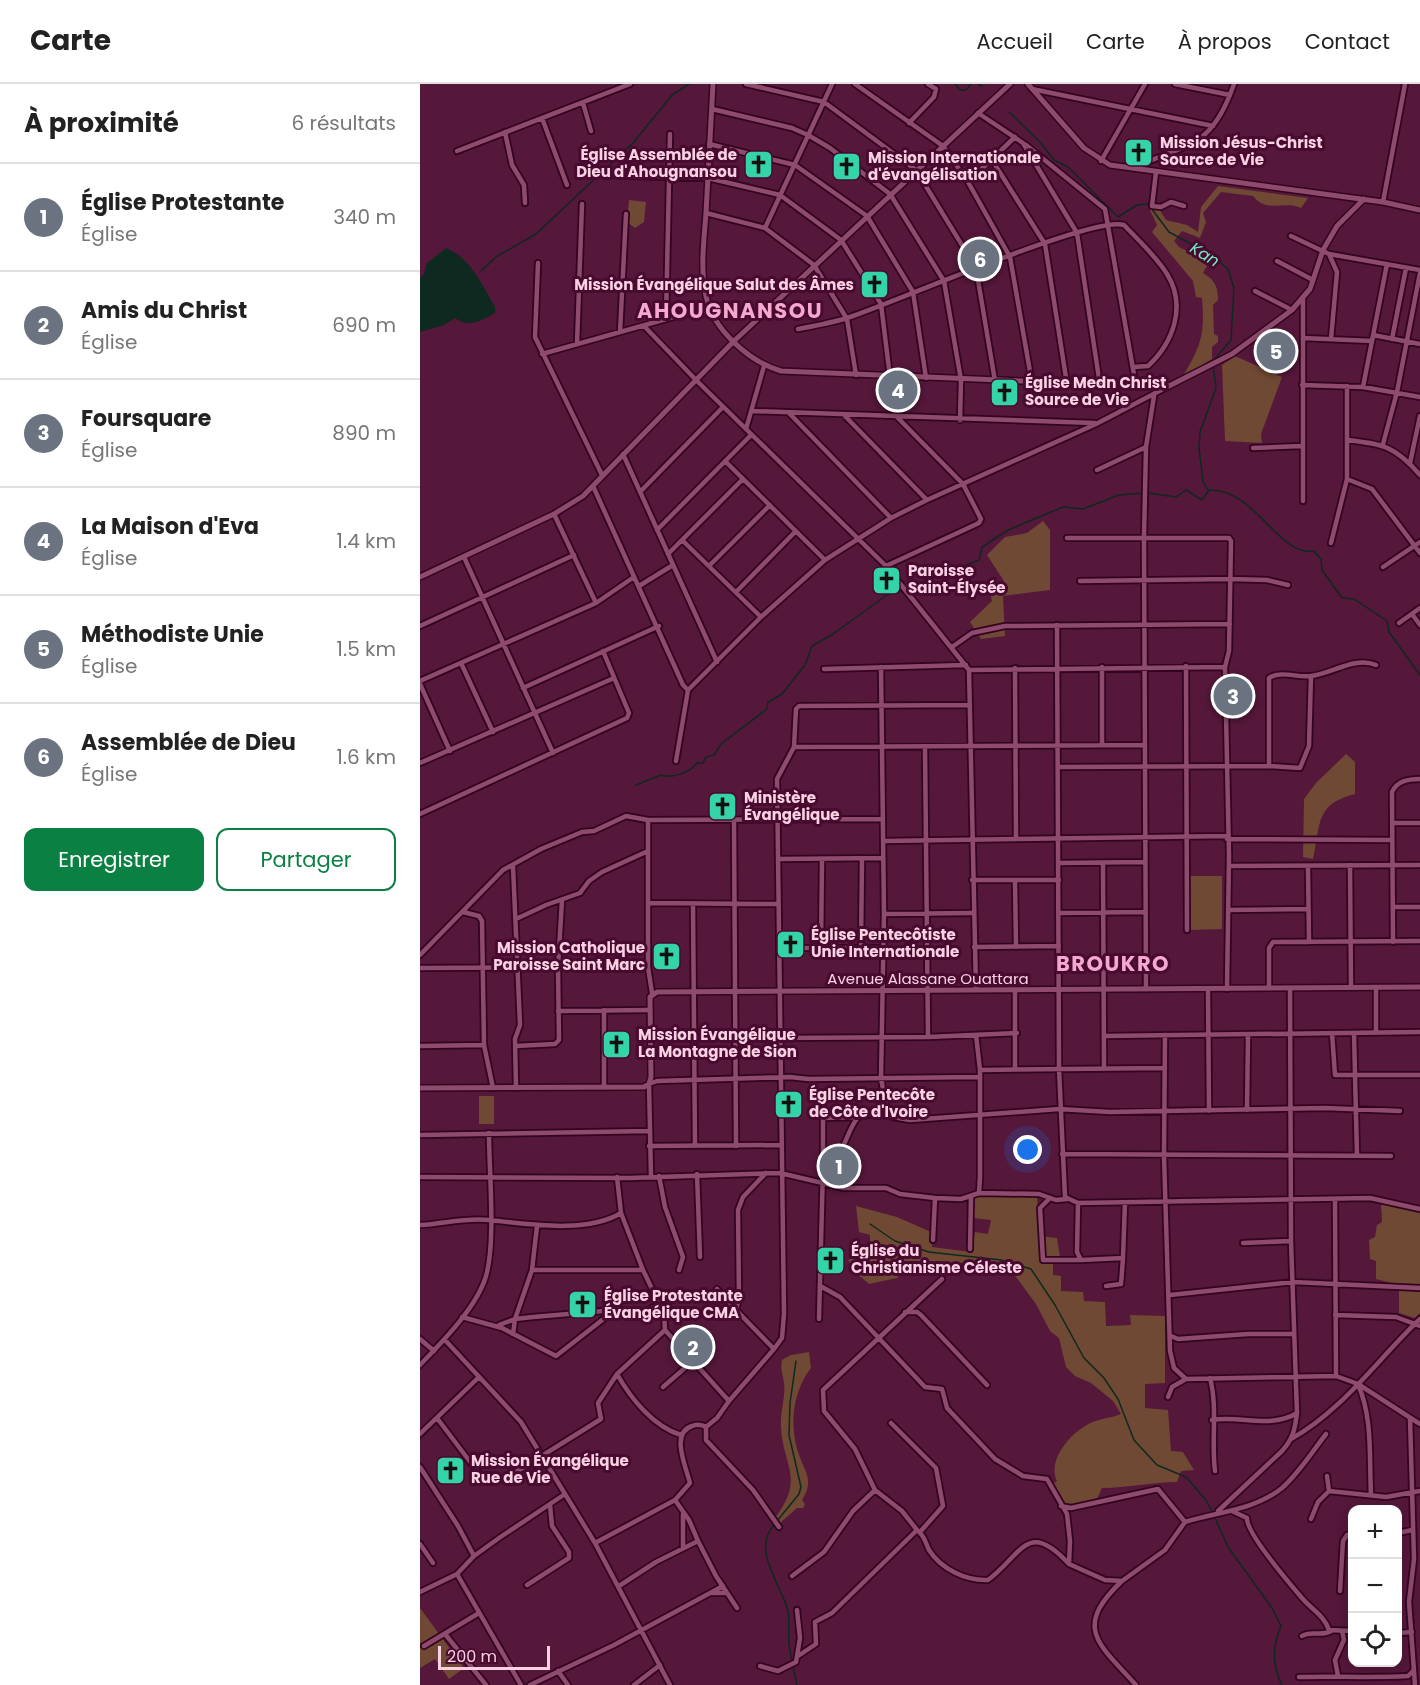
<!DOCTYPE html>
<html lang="fr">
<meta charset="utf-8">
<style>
body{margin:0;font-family:Poppins,sans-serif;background:#f2f2f2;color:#222}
.controls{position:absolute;right:18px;bottom:18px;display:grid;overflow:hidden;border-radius:12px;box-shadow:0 3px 15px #0003}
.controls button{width:54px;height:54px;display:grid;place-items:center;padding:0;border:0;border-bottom:2px solid #e0e0e0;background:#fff;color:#222;font:30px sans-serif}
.scale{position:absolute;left:18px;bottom:15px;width:112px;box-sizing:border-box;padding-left:6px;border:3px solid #f9d1e3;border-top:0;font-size:16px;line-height:21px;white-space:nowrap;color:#f9d1e3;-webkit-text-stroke:4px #490a30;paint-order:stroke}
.you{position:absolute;left:608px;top:1066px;width:21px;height:21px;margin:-15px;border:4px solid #fff;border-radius:50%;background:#1a73e8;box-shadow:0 0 0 9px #1a73e833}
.badge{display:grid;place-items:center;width:39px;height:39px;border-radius:50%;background:#0b8043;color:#fff;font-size:20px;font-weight:700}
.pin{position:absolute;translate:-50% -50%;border:3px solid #fff;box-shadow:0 2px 6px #0006}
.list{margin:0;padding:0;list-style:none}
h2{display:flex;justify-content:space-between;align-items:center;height:78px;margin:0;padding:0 24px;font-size:26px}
h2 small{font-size:20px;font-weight:400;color:#767676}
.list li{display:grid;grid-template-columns:39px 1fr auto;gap:18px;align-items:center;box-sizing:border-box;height:108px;padding:0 24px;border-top:2px solid #e0e0e0}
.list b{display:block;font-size:22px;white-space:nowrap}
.list p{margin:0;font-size:20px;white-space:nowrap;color:#767676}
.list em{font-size:20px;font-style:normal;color:#767676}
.actions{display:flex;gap:12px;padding:18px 24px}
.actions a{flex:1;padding:14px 0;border:2px solid #0b8043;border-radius:12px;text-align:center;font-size:21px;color:#0b8043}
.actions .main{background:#0b8043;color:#fff}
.icon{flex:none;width:33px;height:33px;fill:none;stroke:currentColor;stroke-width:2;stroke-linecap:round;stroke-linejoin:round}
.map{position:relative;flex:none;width:1000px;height:1601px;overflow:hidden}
header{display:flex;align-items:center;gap:36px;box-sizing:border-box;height:84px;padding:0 30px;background:#fff;border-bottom:2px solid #e0e0e0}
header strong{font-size:28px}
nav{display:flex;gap:33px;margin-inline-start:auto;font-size:21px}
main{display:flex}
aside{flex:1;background:#fff}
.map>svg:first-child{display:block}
.green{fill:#704934}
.water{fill:#0d2920}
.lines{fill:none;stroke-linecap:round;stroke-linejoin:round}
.stream{stroke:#0d2920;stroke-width:1.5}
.minor-casing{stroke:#330420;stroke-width:8}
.tertiary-casing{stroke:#330420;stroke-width:8}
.minor{stroke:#8e4b6d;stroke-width:4.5}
.tertiary{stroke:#8e4b6d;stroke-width:5}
.labels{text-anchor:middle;stroke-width:6;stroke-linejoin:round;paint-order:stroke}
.poi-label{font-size:15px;font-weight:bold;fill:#f9d1e3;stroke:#490a30;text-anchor:start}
.street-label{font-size:15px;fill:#f9d1e3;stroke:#490a30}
.water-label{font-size:16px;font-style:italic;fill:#72ecc4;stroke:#490a30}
.district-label{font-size:21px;font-weight:bold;letter-spacing:1.5px;fill:#f6a9ce;stroke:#490a30}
</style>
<header>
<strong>Carte</strong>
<nav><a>Accueil</a><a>Carte</a><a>À propos</a><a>Contact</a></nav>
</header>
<main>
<aside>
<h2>À proximité<small>6 résultats</small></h2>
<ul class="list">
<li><span class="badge" style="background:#6b7280">1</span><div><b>Église Protestante</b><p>Église</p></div><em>340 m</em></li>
<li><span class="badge" style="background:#6b7280">2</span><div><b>Amis du Christ</b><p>Église</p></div><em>690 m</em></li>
<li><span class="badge" style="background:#6b7280">3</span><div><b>Foursquare</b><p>Église</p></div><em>890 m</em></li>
<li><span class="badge" style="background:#6b7280">4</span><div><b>La Maison d'Eva</b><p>Église</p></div><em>1.4 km</em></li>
<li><span class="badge" style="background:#6b7280">5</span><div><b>Méthodiste Unie</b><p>Église</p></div><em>1.5 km</em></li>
<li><span class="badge" style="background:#6b7280">6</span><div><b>Assemblée de Dieu</b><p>Église</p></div><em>1.6 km</em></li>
</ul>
<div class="actions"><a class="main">Enregistrer</a><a>Partager</a></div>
</aside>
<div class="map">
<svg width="1000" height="1601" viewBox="0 0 1000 1601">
<rect width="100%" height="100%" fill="#55173a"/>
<path class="green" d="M798 102 888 114 881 124C864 116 847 130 833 112L801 108 783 129 786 138 780 154 762 147 754 157 759 163 789 178 783 189C795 196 798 203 798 216L793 221 794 250 798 252V258L792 263V275L762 294C781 261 785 252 782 214L776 213 773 197 732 148 737 141 729 124 736 120 746 136 767 141 778 148 781 123Z
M209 116 226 118 224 138 215 144 207 138Z
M815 272 862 293 841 350 842 359 805 357 802 281Z
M623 437 630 446V506L583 512 585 552 561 555 550 538 572 517 569 505 584 497 567 471 585 453 607 449Z
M926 670 935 678V710C895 720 901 739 893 775L883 773 884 715 896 699Z
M769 792H802V845L769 846Z
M59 1012H74V1040H59Z
M560 1111H617L619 1152 637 1154 640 1173 633 1179V1191L641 1192V1207L663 1208 664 1217 685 1218 686 1242 711 1241 710 1231 745 1232V1299L725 1300V1324L748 1326 751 1367 763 1368 774 1386 761 1387 757 1398C732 1398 707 1404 682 1404L676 1417 646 1424 634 1407 633 1400 637 1397C626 1375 654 1345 673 1338 682 1334 692 1334 701 1330L693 1317 671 1299 655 1292 646 1283 639 1254 630 1247 616 1220 593 1189 555 1190 544 1179 506 1177 490 1179 477 1194 449 1200 434 1187 428 1176 439 1172 441 1163 450 1161V1151L439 1148 436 1122 477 1133 511 1148 512 1163 551 1168 555 1148 568 1150 571 1136 553 1134 555 1115Z
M961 1120 1000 1128V1229L995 1234 979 1229V1201L956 1195V1177L950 1175 949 1156 955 1153 957 1141 962 1138Z
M389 1268 391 1284C373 1307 369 1340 378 1368 384 1387 395 1396 382 1416L385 1420 383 1424H377L360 1439 355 1434C386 1393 362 1382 361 1341 360 1327 366 1313 364 1299 363 1291 360 1285 362 1276L371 1271Z
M0 1524 44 1584 29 1595 15 1575 0 1584Z"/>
<path class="water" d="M26 164C51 174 62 201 75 223V229C61 237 49 244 35 234L24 241 0 248V194L4 190 7 179Z"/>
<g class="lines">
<path class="stream" d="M535 0 540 6H546L551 0
M558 0 562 2
M589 28 619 57 634 76 648 83 698 133 717 121 728 120 749 148 790 170 808 185 814 204 811 256 793 277
M61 187 76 173 116 150 214 58 252 11 269 0
M788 406 783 398 779 364 780 348 796 304 793 281
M728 409 756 413 766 406 782 416 789 406C835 404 858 473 894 467L901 475 902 486 922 514 934 515 967 537 969 548 1000 591
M488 503 559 476 562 463 588 446 643 423 663 425 699 411 723 409
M216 701 241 691C253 695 270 688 277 679H283L286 673 294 671 301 660 347 625 348 618 362 610 385 581 392 562 413 550 467 511 482 507
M450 1140 475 1157 509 1168 581 1176 611 1185 635 1221 664 1274 684 1294 698 1315 714 1356 737 1381 766 1393 786 1416 793 1429
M795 1434 808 1463 852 1524 861 1542C852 1563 852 1581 862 1601
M357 1437 379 1410 381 1403 369 1351 370 1319 376 1277
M354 1441C331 1466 362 1502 368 1527 370 1538 368 1549 369 1560 371 1574 374 1587 377 1601"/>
<defs>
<path id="minor" d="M326 0 404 18 496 86 556 184 575 297
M435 0 523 62 548 98 590 173 612 299
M755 0 810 11
M612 5 793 42
M163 19 171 47
M292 25 372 44 388 51 410 64 470 110 524 197 541 296 540 336
M558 29 603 59 657 149 680 301
M122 34 147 101
M489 39 514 13 516 5 508 0
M85 48 92 81 104 101 105 119
M289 60 375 81 447 132 493 208 506 294
M606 61 685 125 716 302
M37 67 210 0
M572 76 625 160 647 300
M681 77 725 0
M714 84C768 58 791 66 814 0
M736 88 732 122 741 123 751 118 764 122
M207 92 288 94 360 111 421 156 461 220 470 293
M548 98 595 53
M963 118 985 0
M286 129 345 144 394 181 427 235 436 291
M345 144 412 0
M871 152 909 170 1000 186
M909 170 917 188 911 255
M857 177 893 196
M118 179 115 253 182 391
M835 207 872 226
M246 235 250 50
M224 242 276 296 466 482 549 586 556 906
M378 245C394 242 411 239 427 234 471 220 673 131 704 141 718 156 736 172 747 190 767 222 753 259 728 282L714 283
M200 248 206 130
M953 251 1000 260
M883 254 952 257
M972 255 986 184
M157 260 162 120
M122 270 289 223
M882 301 943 303 1000 313
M943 303 967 180
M332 327 674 339
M369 329 471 434
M424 331 507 416
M326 345 344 282
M927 356C963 360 975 362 1000 391
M963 360 977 308 1000 189
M833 364 882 362
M203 370 297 578
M305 377 405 476
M990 379 1000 332
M677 386 726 363
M927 395 952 405 1000 469
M173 402 263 601 268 606
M220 408 303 323
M883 417V215
M134 430 176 519
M237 446 331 351
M262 456 341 533
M911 459 927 395V302
M248 470 323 395
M44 473 133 669
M289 482 350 421
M466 482 559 439 561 435 543 400 478 334
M963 483 1000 458
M660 497 811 495 847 496 868 501
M219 502 253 481
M316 508 376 447
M992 530 1000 541
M979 539 1000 524
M637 541 639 985 645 1113 658 1119 950 1114 1000 1125
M0 542 154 471
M532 563 552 549 585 542 810 540
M41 579 73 648
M766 582 767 846
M461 583 464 830 461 994 467 1027 473 1033 490 1036 639 1025 690 1028 905 1024 980 1027
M805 583 809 771 807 905
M595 584 596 755
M404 585 546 581
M549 586 805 583 809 567 811 457 809 454H647
M0 597 176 519 214 493
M0 600 30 667
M103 604 239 542
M682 661V583
M374 663 724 661
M505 663 508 953
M256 677 268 606 341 533 405 476 471 434 507 416 676 340 747 303
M0 679 194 594
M849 682V594C860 586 878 594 891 592 912 590 934 572 956 581
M638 683 849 682 880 684 889 662 891 592
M0 730 207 634 209 629 183 567
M228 736V883L232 909
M314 737 316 1062
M972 739H1000
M807 755 972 756
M463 757 807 752
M358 775 463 774
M639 779 724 778
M683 779 684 985
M930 781 931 903
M93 782 100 941 95 955 96 1004
M809 782 1000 781
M888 782 889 858
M552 796H639
M595 796 596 863
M228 819 358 820
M273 820 275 1062
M973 823H1000
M808 826 888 825
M43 828 59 832 62 837 64 961 73 1004
M639 829 725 828
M464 830 552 829
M96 835 126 821 160 809 169 797 182 788 228 767
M973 858 972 708C977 697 988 695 1000 695
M554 863 639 862
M359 864H464
M441 864 442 774
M401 865 402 775
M0 871 83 786 121 765 162 748 174 747 206 732 228 736 463 735
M0 884 228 883
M956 903V949
M849 904V864L853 858 1000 857
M726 905 724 453 726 363 734 312
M788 905 789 1027
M595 906V986
M184 926V1003
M138 927 230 926
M912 949 915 991H1000
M934 949 937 1072
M745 951 744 1072 750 1267 754 1284 766 1295 916 1292 938 1300 1000 1340
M684 952 1000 948
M359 954 508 953 597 949
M0 962 64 961
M95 962 135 960 139 956 138 884 142 816
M560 986 745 984
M827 1026 828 951
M0 1051 229 1047
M229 1062 360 1061
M642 1070 971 1072
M403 1084V1034L438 1033
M277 1090 280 1173
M239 1092 245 1123 263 1173 259 1186
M0 1093 209 1094 360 1089 424 1104H466L480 1110 515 1114 541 1115 559 1109 560 1093V986L556 951
M197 1093 201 1129 223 1186 244 1230 245 1246 309 1317 297 1334 286 1343V1356L333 1406 359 1443
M231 1093 229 1000 237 997 370 993 388 995 558 993
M559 1109 619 1110 636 1116 647 1115
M630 1114 620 1124 623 1176H661
M915 1115 916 1292
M658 1119 657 1168 661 1176 703 1174 705 1118
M0 1141C23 1140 46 1133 69 1136 108 1140 166 1150 201 1129
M513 1156 515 1114
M823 1159 871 1157
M550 1165 551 1113
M112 1186H223
M686 1202 701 1200 703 1174
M402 1203 420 1213 505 1303 522 1305 527 1324 575 1375 603 1392 627 1395 647 1430 650 1457 649 1480 685 1496 702 1497 745 1466 765 1438C797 1428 835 1426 862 1404 879 1389 892 1368 906 1350
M297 1205 316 1226
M750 1211 873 1198 1000 1204
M485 1228H497L501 1231 567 1301
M915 1231 976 1233 1000 1242
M42 1233 82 1244 136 1272 195 1226
M399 1235 403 1084C427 1070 423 1053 438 1033L467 1027
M79 1241 95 1235 113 1233 195 1226 225 1227 240 1220
M93 1250 95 1235 112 1186 117 1142
M751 1252 758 1255 828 1250H874
M0 1255 14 1267
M25 1256 101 1338 175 1459 250 1601
M354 1265 362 1254 364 1230 357 695 374 663 376 625 379 622 550 621
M0 1281C22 1258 57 1223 66 1192 76 1157 69 1088 69 1049
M197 1290C211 1315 234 1343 261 1351
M790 1294C798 1324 791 1356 795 1387
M938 1300C953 1335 949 1372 951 1411
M243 1303 273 1277
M748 1313 752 1303 766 1295
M309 1317 354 1265 316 1226 319 1214 318 1126 323 1113 346 1089
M17 1334 60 1391
M990 1334 994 1475 989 1518 995 1601
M792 1336C820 1331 851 1345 877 1329
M471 1339 516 1384 523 1422 500 1448
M0 1350 59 1293
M871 1355C922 1327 958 1275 1000 1235
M0 1383 38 1442 54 1472
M96 1388 181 1335 178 1319 197 1290 245 1246
M909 1407 966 1413 1000 1407
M641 1422 651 1424 738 1405 765 1438
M798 1427 862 1367C873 1355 875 1345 877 1329L871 1157 870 904
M812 1427 827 1434C826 1449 870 1500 882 1514 891 1525 904 1531 909 1546L932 1547
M891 1435 898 1418 909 1407 907 1392
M497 1446C505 1452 505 1458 509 1466 521 1485 546 1497 568 1496 602 1471 607 1434 649 1480
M978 1449 992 1446
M278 1457 269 1436 255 1416 270 1399C266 1383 250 1349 272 1342 277 1340 281 1340 286 1343
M175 1459 255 1416
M0 1460 13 1479
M263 1464V1429
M37 1490 101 1601
M372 1492 404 1468 433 1427 455 1406
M702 1497C652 1544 679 1560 716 1601
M107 1501 149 1474V1468L132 1442 130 1421
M199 1502 236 1478 278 1457 296 1492 317 1524
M920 1507 923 1457 927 1451 932 1450
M0 1508 37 1490 54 1472 79 1454 145 1410
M291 1509H307
M978 1549 992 1548
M25 1550 66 1601
M882 1552C891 1546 901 1553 911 1547
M4 1562 59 1529
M378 1572 396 1560 395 1538 412 1529 497 1446 482 1427 455 1406 435 1365 404 1327 403 1306 522 1195
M340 1582 358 1587 376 1578 380 1554 377 1526
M138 1587 148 1601
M918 1592 915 1576 924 1556 922 1547
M879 1593C915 1592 951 1594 988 1592L993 1587
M110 1601 194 1561 303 1502
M214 1601 240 1581"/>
<path id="tertiary" d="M293 0C291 43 288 86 286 129 284 156 280 185 286 212 293 246 330 278 361 287L747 303 812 270 872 226 890 205 903 166 917 142 944 115
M608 0 664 64 690 81 963 118 1000 126
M0 493 134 430 163 412 314 257 590 0
M0 1004 224 1003 229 1000 231 993 230 913 237 908 1000 903"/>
</defs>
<use href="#minor" class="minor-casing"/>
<use href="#tertiary" class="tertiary-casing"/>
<use href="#minor" class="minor"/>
<use href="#tertiary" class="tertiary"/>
</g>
<defs>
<symbol id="church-square" viewBox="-11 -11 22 22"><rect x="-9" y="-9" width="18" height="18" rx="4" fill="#34d4a8" stroke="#490a30"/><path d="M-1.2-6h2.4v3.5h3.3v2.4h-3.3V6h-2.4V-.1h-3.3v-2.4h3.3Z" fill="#111"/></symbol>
</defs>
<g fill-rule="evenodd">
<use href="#church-square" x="702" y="52" width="33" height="33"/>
<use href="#church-square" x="322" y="64" width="33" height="33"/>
<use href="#church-square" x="410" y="66" width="33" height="33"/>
<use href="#church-square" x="438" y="184" width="33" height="33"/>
<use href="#church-square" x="568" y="292" width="33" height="33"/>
<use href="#church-square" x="450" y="480" width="33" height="33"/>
<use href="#church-square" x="286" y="706" width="33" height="33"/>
<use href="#church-square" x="354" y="844" width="33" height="33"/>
<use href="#church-square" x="230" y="856" width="33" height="33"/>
<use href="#church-square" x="180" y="944" width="33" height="33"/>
<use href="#church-square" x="352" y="1004" width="33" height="33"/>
<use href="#church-square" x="394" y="1160" width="33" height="33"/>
<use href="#church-square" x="146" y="1204" width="33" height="33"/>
<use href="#church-square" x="14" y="1370" width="33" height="33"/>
</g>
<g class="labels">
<g class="poi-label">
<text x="740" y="64">Mission Jésus-Christ<tspan x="740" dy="17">Source de Vie</tspan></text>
<text x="317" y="76" text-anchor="end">Église Assemblée de<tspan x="317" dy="17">Dieu d'Ahougnansou</tspan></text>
<text x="448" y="79">Mission Internationale<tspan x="448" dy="17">d'évangélisation</tspan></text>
<text x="434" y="206" text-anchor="end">Mission Évangélique Salut des Âmes</text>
<text x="605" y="304">Église Medn Christ<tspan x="605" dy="17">Source de Vie</tspan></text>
<text x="488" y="492">Paroisse<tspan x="488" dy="17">Saint-Élysée</tspan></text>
<text x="324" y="719">Ministère<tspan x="324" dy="17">Évangélique</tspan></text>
<text x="391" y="856">Église Pentecôtiste<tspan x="391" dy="17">Unie Internationale</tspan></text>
<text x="225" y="869" text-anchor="end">Mission Catholique<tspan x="225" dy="17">Paroisse Saint Marc</tspan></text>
<text x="218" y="956">Mission Évangélique<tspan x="218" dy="17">La Montagne de Sion</tspan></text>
<text x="389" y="1016">Église Pentecôte<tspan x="389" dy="17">de Côte d'Ivoire</tspan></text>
<text x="431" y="1172">Église du<tspan x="431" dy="17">Christianisme Céleste</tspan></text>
<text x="184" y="1217">Église Protestante<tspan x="184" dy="17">Évangélique CMA</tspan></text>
<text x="51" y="1382">Mission Évangélique<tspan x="51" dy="17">Rue de Vie</tspan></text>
</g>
<g class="street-label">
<text x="508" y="900">Avenue Alassane Ouattara</text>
</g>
<g class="water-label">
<text transform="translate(785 170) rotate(32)" y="6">Kan</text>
</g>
<g class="district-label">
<text x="310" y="234">AHOUGNANSOU</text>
<text x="693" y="887">BROUKRO</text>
</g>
</g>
</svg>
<div class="controls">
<button>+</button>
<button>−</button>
<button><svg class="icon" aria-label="locate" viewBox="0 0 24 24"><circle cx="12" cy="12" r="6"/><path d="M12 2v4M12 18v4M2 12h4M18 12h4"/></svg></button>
</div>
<div class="scale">200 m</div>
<div class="you"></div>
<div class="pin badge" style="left:419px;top:1082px;background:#6b7280">1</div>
<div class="pin badge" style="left:273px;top:1263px;background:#6b7280">2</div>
<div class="pin badge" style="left:813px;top:612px;background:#6b7280">3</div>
<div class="pin badge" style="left:478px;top:306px;background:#6b7280">4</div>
<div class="pin badge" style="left:856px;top:267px;background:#6b7280">5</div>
<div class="pin badge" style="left:560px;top:175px;background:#6b7280">6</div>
</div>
</main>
